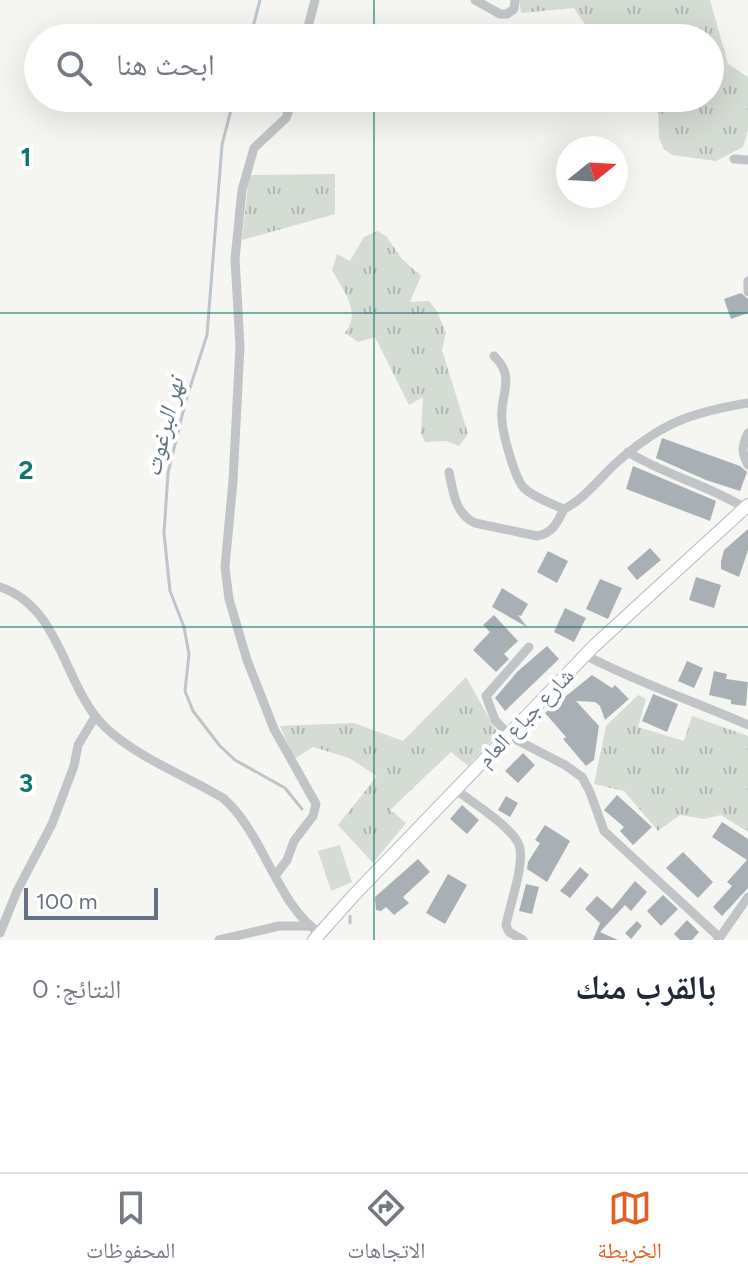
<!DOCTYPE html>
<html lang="ar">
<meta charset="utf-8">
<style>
body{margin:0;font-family:Figtree,"Noto Naskh Arabic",sans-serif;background:#f6f6f7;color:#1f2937;direction:rtl}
.compass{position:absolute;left:556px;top:136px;width:72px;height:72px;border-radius:50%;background:#fff;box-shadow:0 8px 32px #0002;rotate:72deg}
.scale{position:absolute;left:24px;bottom:20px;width:134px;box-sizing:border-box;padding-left:8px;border:4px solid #647383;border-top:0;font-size:22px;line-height:28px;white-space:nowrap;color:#647383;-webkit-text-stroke:6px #fff;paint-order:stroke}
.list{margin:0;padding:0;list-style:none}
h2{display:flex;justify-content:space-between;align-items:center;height:104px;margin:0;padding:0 32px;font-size:34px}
h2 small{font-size:26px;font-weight:400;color:#747a83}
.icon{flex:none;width:44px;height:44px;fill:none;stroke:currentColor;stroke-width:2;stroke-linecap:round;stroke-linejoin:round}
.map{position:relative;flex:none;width:748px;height:940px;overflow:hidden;direction:ltr}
.search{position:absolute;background:#fff;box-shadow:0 8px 32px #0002;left:24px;right:24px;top:24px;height:88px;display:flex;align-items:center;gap:20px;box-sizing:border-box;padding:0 28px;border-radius:44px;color:#747a83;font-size:30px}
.sheet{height:232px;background:#fff}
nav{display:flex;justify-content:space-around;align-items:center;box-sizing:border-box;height:112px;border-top:2px solid #e0e1e3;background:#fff;font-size:22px;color:#747a83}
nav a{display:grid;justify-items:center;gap:4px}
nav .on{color:#e26024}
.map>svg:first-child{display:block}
.grass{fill:url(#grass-tufts)}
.park{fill:#d5dcd3}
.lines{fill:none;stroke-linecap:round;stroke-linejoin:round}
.stream{stroke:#bbc5ca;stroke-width:3}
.building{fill:#a8b0b6}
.secondary-casing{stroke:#b4b9be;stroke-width:14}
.street{stroke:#c0c4c7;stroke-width:9}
.secondary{stroke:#fff;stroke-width:12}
.grid{fill:none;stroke:#0f766e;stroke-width:2;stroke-opacity:0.55}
.labels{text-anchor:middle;stroke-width:8;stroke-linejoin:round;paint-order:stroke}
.street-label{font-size:22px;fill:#647383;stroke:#fff}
.water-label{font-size:24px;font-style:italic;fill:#5f747f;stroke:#fff}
.grid-label{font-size:26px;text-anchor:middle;font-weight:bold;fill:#0f766e;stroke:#fff;stroke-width:8;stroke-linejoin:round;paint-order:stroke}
</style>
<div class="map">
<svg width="748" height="940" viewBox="0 0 748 940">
<defs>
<pattern id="grass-tufts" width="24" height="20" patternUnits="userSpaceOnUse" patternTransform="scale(2)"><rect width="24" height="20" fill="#d5dcd3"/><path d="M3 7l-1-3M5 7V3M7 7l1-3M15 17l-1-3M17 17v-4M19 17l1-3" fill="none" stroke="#b0b7b1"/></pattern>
</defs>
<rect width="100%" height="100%" fill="#f5f5f1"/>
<path class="grass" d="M519 0H710L728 64 748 77V130L743 147 716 161 672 155 664 149 659 138 658 105 637 109 628 98H710V38H583L584 23 574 8 521 13Z
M335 174V214L242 240 249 175Z
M377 231 386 236 402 259 421 276 410 302 429 301 437 311 446 333 442 350 468 434 459 446 446 441 425 442 421 433 423 397 409 405 375 337 358 342 345 333C362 311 343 291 332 270L337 254 350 261 364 237Z
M466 677 498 734 468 766 451 752 390 810 406 823 373 863 338 825 377 776 349 758 313 747 294 759 280 726 354 723 403 741Z
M638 695 646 699 638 727 684 741 692 716 748 736V832L721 815 704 819 680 815 658 831 624 791 594 784 606 726Z"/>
<path class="park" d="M340 845 352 882 331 891 318 851Z"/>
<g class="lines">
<path class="stream" d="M250 38 260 0
M234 98 222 145 207 335 186 400 168 473 164 533 170 591 184 627 189 654 185 691 193 711 220 746 235 760 285 788 302 809
M350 923V916"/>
</g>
<path class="building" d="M741 293 748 299V313L731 319 724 299Z
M662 438 740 466 747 472 740 491 706 480 656 458Z
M633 466 716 501 710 521 626 489Z
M748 529V550L739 577 721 569V561L724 550Z
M650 548 661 560 637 580 627 568Z
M548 551 568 561 557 583 537 572Z
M696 577 721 585 714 608 689 600Z
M600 579 622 588 608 619 586 609Z
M502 588 528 604 521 616 518 615 527 627 492 607Z
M565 608 586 618 574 642 554 632Z
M494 615 518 641 504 654 509 659 496 672 473 650 490 632 483 625Z
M547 646 559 659 505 711 495 698 517 672Z
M687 661 703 668 694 688 678 681Z
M714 671 727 674 726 679 748 682 746 706 731 704V700L709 695Z
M592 675 612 688 615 685 629 699 605 720 600 706 595 702 576 701 599 726 594 760 586 766 563 739 566 737 545 713Z
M653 694 678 704 667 732 642 721Z
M523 753 535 765 518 783 505 771Z
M617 795 652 827 633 845 620 831 624 827 604 810Z
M506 796 518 803 510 817 498 810Z
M462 805 479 820 467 834 450 819Z
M722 822 748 839V888L722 916 713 907 732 886 727 882 747 860 712 837Z
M545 825 570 841 547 882 527 869 528 862 540 843 535 840Z
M683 852 713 882 698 898 666 868Z
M418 859 430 872 403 897 409 903 394 915 386 907 381 911 376 910 375 897Z
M580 867 589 875 570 898 560 891Z
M448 874 467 885 445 924 426 913Z
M635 881 647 892 631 911 625 905 600 932 618 940H593L600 923 585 909 597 896 612 909Z
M526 884 539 887 532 914 519 911Z
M663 895 678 909 661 926 647 911Z
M687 920 699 932 692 940H680L674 934Z
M637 921 642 926 631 939 625 933Z"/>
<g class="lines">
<defs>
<path id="secondary" d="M314 940 354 895 594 646 748 505"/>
</defs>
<use href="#secondary" class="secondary-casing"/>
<path class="street" d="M475 0 500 14H507L514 9 515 0
M305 38 315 0
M734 159 748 160
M748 281V292
M494 356C517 378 499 395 502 421 503 435 515 479 524 488 533 497 552 504 564 509 583 500 599 479 615 464 661 423 689 413 748 403
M748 433C742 446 741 452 748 465
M628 452C665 475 708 485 745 508
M449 472C453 491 455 514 475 523L537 536C553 533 557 523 564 509
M0 587C62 607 64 689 106 728 137 757 186 776 223 798 263 832 278 907 320 933
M585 655C638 683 694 701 748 725
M508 734 495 720 486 696 529 647
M507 735 565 765 582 777 590 792 604 831 719 937
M455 789C470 801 518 830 520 849 523 870 510 904 506 925L509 932 523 940
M275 876 287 860 294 841 313 816 316 804 274 729 247 660 229 599 225 567 233 481 240 346 235 259 242 190 254 148 286 118 293 98
M0 933 17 891 52 824 74 766 78 745 95 717
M219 940 279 926H309
M718 940 748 897"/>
<use href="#secondary" class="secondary"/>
</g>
<path class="grid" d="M374 0V38M374 98V940M0 313H748M0 627H748"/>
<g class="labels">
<g class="street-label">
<text transform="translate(525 717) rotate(-46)" y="8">شارع جباع العام</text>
</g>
<g class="water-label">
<text transform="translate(164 427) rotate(-76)" y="8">نهر البرغوت</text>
</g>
</g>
<g class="grid-label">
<text x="26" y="166">1</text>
<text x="26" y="479">2</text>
<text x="26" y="792">3</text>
</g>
</svg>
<svg class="compass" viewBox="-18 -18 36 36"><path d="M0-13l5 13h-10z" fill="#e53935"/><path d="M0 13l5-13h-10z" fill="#747a83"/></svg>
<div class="scale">100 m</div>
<div class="search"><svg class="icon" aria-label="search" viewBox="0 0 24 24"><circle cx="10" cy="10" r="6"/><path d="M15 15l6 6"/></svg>ابحث هنا</div>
</div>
<section class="sheet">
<h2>بالقرب منك<small>النتائج: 0</small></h2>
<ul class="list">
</ul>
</section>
<nav>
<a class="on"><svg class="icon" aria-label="map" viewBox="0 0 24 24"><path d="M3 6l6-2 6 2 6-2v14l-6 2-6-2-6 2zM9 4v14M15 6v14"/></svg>الخريطة</a>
<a><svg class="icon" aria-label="directions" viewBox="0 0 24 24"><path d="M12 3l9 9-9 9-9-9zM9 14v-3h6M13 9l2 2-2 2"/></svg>الاتجاهات</a>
<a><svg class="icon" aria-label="saved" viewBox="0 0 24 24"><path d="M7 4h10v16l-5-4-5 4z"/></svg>المحفوظات</a>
</nav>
